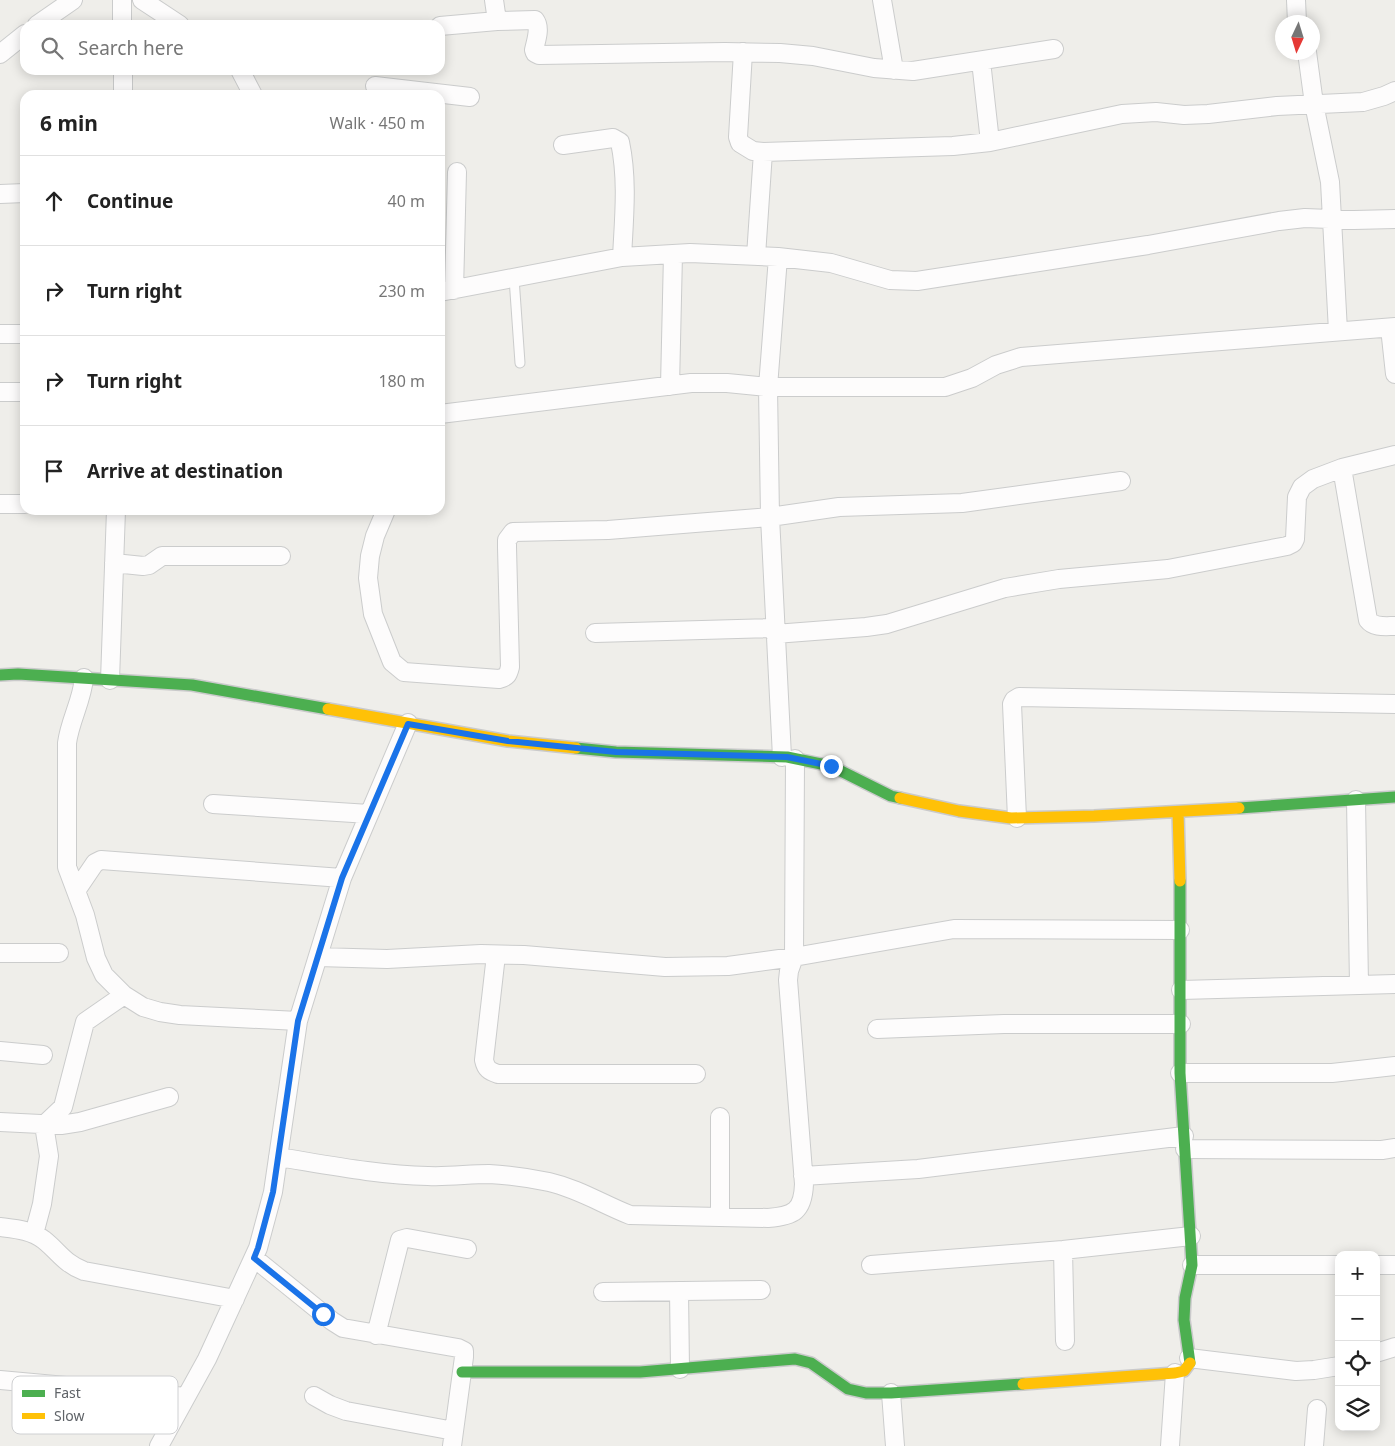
<!DOCTYPE html>
<meta charset="utf-8">
<style>
body{margin:0;font-family:"Noto Sans",sans-serif;background:#f6f6f6;color:#222}
.controls{position:absolute;right:15px;bottom:15px;display:grid;overflow:hidden;border-radius:10px;box-shadow:0 2px 12px #0003}
.controls button{width:45px;height:45px;display:grid;place-items:center;padding:0;border:0;border-bottom:1px solid #e0e0e0;background:#fff;color:#222;font:25px sans-serif}
.compass{position:absolute;left:1275px;top:15px;width:45px;height:45px;border-radius:50%;background:#fff;box-shadow:0 2px 12px #0003;rotate:184deg}
.stop{position:absolute;width:15px;height:15px;margin:-11px;border:4px solid #1a73e8;border-radius:50%;background:#fff}
.stop.end{background:#1a73e8;border-color:#fff;box-shadow:0 1px 5px #0008}
.list{margin:0;padding:0;list-style:none}
h2{display:flex;justify-content:space-between;align-items:center;height:65px;margin:0;padding:0 20px;font-size:21px}
h2 small{font-size:16px;font-weight:400;color:#767676}
.list li{display:grid;grid-template-columns:32px 1fr auto;gap:15px;align-items:center;box-sizing:border-box;height:90px;padding:0 20px;border-top:1px solid #e0e0e0}
.list b{display:block;font-size:19px;white-space:nowrap}
.list em{font-size:16px;font-style:normal;color:#767676}
.icon{flex:none;width:28px;height:28px;fill:none;stroke:currentColor;stroke-width:2;stroke-linecap:round;stroke-linejoin:round}
.map{position:relative;flex:none;width:1395px;height:1446px;overflow:hidden}
.search{position:absolute;background:#fff;box-shadow:0 2px 12px #0003;left:20px;top:20px;width:425px;height:55px;display:flex;align-items:center;gap:12px;box-sizing:border-box;padding:0 18px;border-radius:15px;color:#767676;font-size:19px}
.panel{position:absolute;background:#fff;box-shadow:0 2px 12px #0003;left:20px;top:90px;width:425px;height:425px;border-radius:15px}
.map>svg:first-child{display:block}
.lines{fill:none;stroke-linecap:round;stroke-linejoin:round}
.lane-casing{stroke:#cbcccc;stroke-width:11}
.street-casing{stroke:#cbcccc;stroke-width:20}
.fast-casing{stroke:#cacacb;stroke-width:14}
.slow-casing{stroke:#cacacb;stroke-width:14}
.lane{stroke:#fdfcfc;stroke-width:9}
.street{stroke:#fdfcfc;stroke-width:18}
.fast{stroke:#4caf50;stroke-width:11}
.slow{stroke:#ffc107;stroke-width:11}
.route{stroke:#1a73e8;stroke-width:6}
.key{fill:#fff;stroke:#cfd0d2;stroke-width:1}
.key-label{font-size:14px;fill:#5f6368}
</style>
<div class="map">
<svg width="1395" height="1446" viewBox="0 0 1395 1446">
<rect width="100%" height="100%" fill="#efeeea"/>
<g class="lines">
<defs>
<path id="lane" d="M514 278 520 363"/>
<path id="street" d="M122 0V25
M142 0 180 25
M494 0 497 21 535 20C541 28 536 40 534 50L535 53 539 55 725 52 780 53 813 56 874 68 913 71 1054 49
M882 0 894 70
M1296 0 1297 22
M37 25 73 0
M440 26 497 21
M743 52 738 137 740 143 753 151 763 152 953 146 990 142 1122 114 1156 112 1184 115 1208 114 1277 106 1363 102 1384 96 1395 91
M1307 52 1314 104 1330 182 1338 331
M0 54 25 34
M981 61 990 142
M123 70V95
M240 70 253 95
M375 86 470 97
M563 145 613 138 620 142C628 180 624 218 622 257
M0 194 25 193
M756 256 763 152
M778 257 768 387 770 517 782 757
M454 290 457 172
M440 292 622 257 690 253 778 257 831 263 890 280 917 281 1148 245 1279 221 1305 218 1354 220 1395 219
M1390 328 1395 374
M0 334H25
M670 386 673 254
M0 392H25
M440 414 691 383H727L768 387H945L972 378 996 365 1021 357 1395 327
M1342 468 1368 620C1374 628 1386 626 1395 626
M0 504H25
M386 510 375 536 370 556 368 578 373 614 392 662 404 672 499 679C507 677 508 675 510 667L507 547V540L513 532 608 530 770 517 839 507 962 503 1121 481
M114 563 143 566 149 565 162 556H281
M595 633 775 628
M775 634 866 627 887 624 1005 588 1059 579 1168 569 1287 546 1293 543 1295 539 1297 497 1302 487 1313 479 1342 468 1395 455
M84 678C82 701 70 720 67 743V867L85 915 96 958 104 975 124 995 143 1007 160 1012 180 1015 298 1021
M110 680 116 510
M1356 800 1359 985
M213 804 369 814
M1017 818 1012 704 1014 700 1019 697 1395 704
M76 891 95 863 101 860 342 878
M0 953H59
M496 955 484 1060C486 1069 489 1071 498 1074H696
M318 957 387 959 481 954 524 955 665 967 728 966 794 957 954 929 1180 930
M1181 990 1395 984
M877 1029 1004 1024H1181
M0 1051 43 1055
M1180 1073H1332L1395 1066
M720 1117V1217
M0 1122 61 1125 80 1122 169 1097
M1185 1149 1382 1150 1395 1148
M278 1157C328 1165 378 1175 428 1176 449 1177 469 1174 489 1174 509 1175 530 1178 549 1182 579 1189 602 1204 630 1215L768 1218C794 1216 803 1211 804 1184L788 980 789 971 794 957 795 759
M803 1176 918 1169 1184 1136
M0 1227C16 1229 31 1230 44 1240 59 1252 65 1264 84 1271L235 1299
M34 1234 42 1204 49 1156 44 1125 63 1107 85 1022 124 995
M1063 1250 1065 1341
M254 1258 332 1321 343 1328 458 1348 464 1351V1357L452 1446
M871 1265 1063 1250 1191 1236
M1192 1265H1339
M1376 1265H1395
M679 1291 680 1369
M603 1292 761 1290
M376 1335 400 1240 407 1238 467 1249
M1376 1353 1395 1347
M1189 1358 1296 1371 1314 1370 1339 1366
M0 1380 186 1397
M891 1393 895 1446
M314 1396 330 1405 346 1411 454 1431
M159 1446 207 1359 258 1248 273 1192 298 1021 342 878 408 723
M1170 1446 1175 1373
M1314 1446 1317 1409"/>
<path id="fast" d="M0 675 18 674 192 685 328 709
M576 748 616 752 787 757 831 766 891 796 900 798
M1239 808 1395 797
M1180 881V1073L1192 1265 1185 1298 1184 1320 1190 1363
M462 1372H640L795 1359 811 1363 848 1389 866 1393H891L1023 1384"/>
<path id="slow" d="M328 709 508 741 576 748
M900 798 959 811 1011 818 1094 816 1239 808
M1178 812 1180 881
M1023 1384 1175 1373 1184 1371 1190 1363"/>
</defs>
<use href="#lane" class="lane-casing"/>
<use href="#street" class="street-casing"/>
<use href="#fast" class="fast-casing"/>
<use href="#slow" class="slow-casing"/>
<use href="#lane" class="lane"/>
<use href="#street" class="street"/>
<use href="#fast" class="fast"/>
<use href="#slow" class="slow"/>
</g>
<g class="lines">
<path class="route" d="M323 1314 254 1258 258 1248 273 1192 298 1021 342 878 408 724 508 741 616 752 787 757 831 766"/>
</g>
<rect x="12" y="1376" width="166" height="58" rx="8" class="key"/>
<rect x="22" y="1390" width="23" height="7" fill="#4caf50"/>
<rect x="22" y="1413" width="23" height="6" fill="#ffc107"/>
<g class="key-label">
<text x="54" y="1398">Fast</text>
<text x="54" y="1421">Slow</text>
</g>
</svg>
<div class="controls">
<button>+</button>
<button>−</button>
<button><svg class="icon" aria-label="locate" viewBox="0 0 24 24"><circle cx="12" cy="12" r="6"/><path d="M12 2v4M12 18v4M2 12h4M18 12h4"/></svg></button>
<button><svg class="icon" aria-label="layers" viewBox="0 0 24 24"><path d="M12 4l9 5-9 5-9-5zM3 14l9 5 9-5"/></svg></button>
</div>
<svg class="compass" viewBox="-18 -18 36 36"><path d="M0-13l5 13h-10z" fill="#e53935"/><path d="M0 13l5-13h-10z" fill="#767676"/></svg>
<div class="stop" style="left:323px;top:1314px"></div>
<div class="stop end" style="left:831px;top:766px"></div>
<div class="search"><svg class="icon" aria-label="search" viewBox="0 0 24 24"><circle cx="10" cy="10" r="6"/><path d="M15 15l6 6"/></svg>Search here</div>
<section class="panel">
<h2>6 min<small>Walk · 450 m</small></h2>
<ul class="list">
<li><svg class="icon" aria-label="ahead" viewBox="0 0 24 24"><path d="M12 20V5M6 11l6-6 6 6"/></svg><div><b>Continue</b></div><em>40 m</em></li>
<li><svg class="icon" aria-label="right" viewBox="0 0 24 24"><path d="M7 20v-9h11M14 6l5 5-5 5"/></svg><div><b>Turn right</b></div><em>230 m</em></li>
<li><svg class="icon" aria-label="right" viewBox="0 0 24 24"><path d="M7 20v-9h11M14 6l5 5-5 5"/></svg><div><b>Turn right</b></div><em>180 m</em></li>
<li><svg class="icon" aria-label="arrive" viewBox="0 0 24 24"><path d="M6 21V4h12l-3 4 3 4H6"/></svg><div><b>Arrive at destination</b></div></li>
</ul>
</section>
</div>
